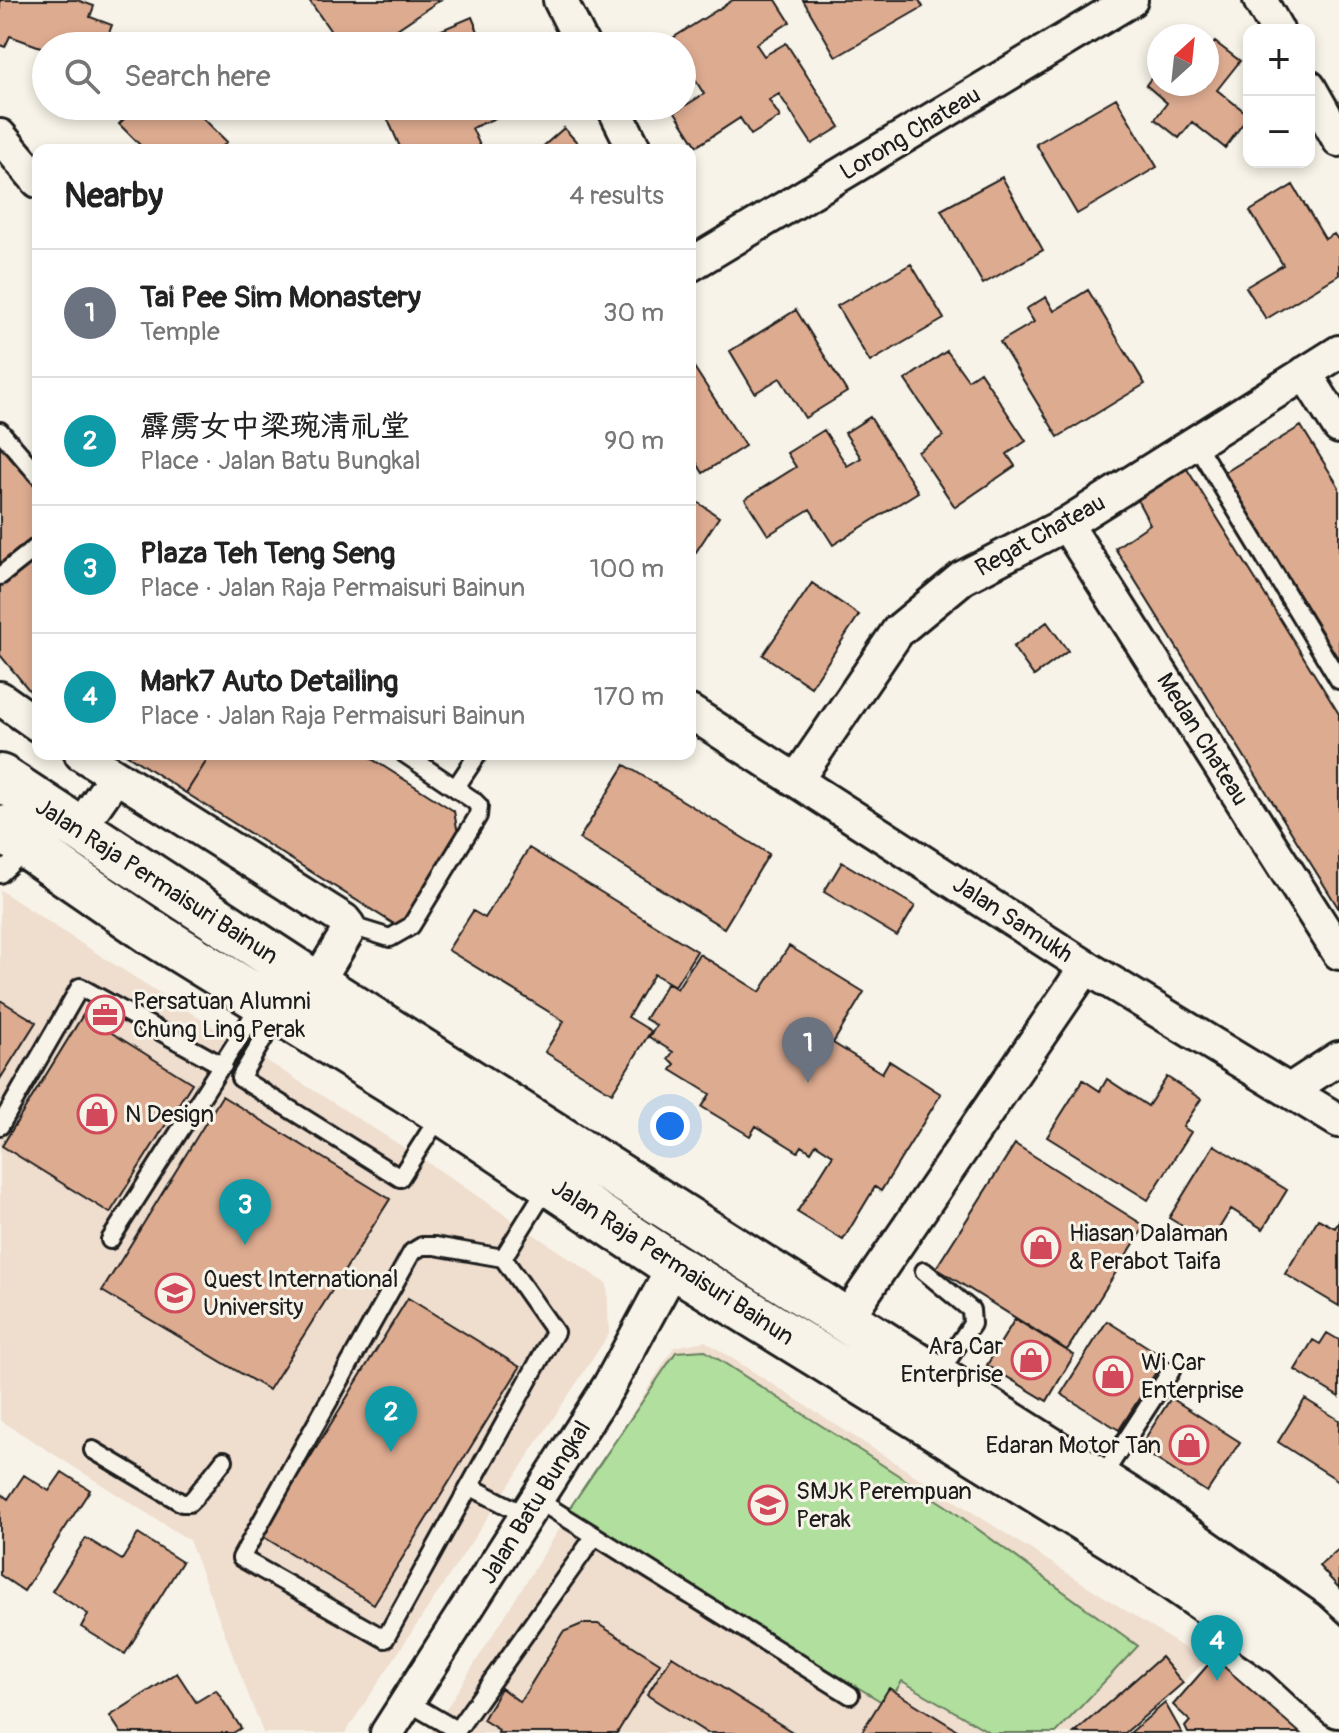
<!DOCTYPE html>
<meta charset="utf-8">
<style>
body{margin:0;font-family:Pangolin,"LXGW WenKai TC",sans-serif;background:#f6f6f6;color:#222}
.controls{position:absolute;right:24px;top:24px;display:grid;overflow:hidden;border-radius:16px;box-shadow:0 4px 12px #0003}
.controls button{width:72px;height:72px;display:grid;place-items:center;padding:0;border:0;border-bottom:2px solid #e0e0e0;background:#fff;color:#222;font:40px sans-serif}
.compass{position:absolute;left:1147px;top:24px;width:72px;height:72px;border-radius:50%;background:#fff;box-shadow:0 4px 12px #0003;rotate:27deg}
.you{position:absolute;left:670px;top:1126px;width:28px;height:28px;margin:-20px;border:6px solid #fff;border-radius:50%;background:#1a73e8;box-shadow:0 0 0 12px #1a73e833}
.badge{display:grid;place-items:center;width:52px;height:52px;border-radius:50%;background:#d1495b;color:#fff;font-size:26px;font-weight:700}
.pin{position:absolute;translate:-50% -66px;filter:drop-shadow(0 2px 4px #0008)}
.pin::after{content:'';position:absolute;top:42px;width:28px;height:24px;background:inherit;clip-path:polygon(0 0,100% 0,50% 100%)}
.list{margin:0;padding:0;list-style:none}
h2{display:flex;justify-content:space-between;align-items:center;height:104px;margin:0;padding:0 32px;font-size:34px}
h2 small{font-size:26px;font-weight:400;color:#767676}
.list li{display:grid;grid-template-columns:52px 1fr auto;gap:24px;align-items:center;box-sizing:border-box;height:128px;padding:0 32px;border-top:2px solid #e0e0e0}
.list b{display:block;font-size:30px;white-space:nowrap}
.list p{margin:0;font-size:26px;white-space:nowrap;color:#767676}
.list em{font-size:26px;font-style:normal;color:#767676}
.icon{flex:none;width:44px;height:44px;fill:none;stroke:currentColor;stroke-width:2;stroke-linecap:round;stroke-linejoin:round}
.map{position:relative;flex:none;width:1339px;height:1733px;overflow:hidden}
.search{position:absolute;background:#fff;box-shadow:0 4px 12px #0003;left:32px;top:32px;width:664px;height:88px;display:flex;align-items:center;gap:20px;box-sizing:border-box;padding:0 28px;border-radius:44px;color:#767676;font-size:30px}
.panel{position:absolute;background:#fff;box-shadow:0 4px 12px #0003;left:32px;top:144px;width:664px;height:616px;border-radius:16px}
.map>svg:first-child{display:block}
.built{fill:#efddce}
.green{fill:#b1df9e;stroke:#667e5d;stroke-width:2}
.building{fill:#ddab90;stroke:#1c1c1c;stroke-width:2}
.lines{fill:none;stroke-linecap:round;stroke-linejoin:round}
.service-casing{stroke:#1c1c1c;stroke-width:22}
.minor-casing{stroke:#1c1c1c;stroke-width:38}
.primary-casing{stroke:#1c1c1c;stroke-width:50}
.service{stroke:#f7f3e8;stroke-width:16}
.minor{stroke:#f7f3e8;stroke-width:32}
.primary{stroke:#f7f3e8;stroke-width:44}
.labels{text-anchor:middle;stroke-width:6;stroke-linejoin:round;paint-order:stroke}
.street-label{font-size:24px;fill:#1c1c1c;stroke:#f7f3e8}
.poi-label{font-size:24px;fill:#1c1c1c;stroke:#f7f3e8;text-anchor:start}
</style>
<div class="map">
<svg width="1339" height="1733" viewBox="0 0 1339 1733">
<rect width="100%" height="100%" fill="#f7f3e8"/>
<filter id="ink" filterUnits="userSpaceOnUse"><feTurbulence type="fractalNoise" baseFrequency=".0125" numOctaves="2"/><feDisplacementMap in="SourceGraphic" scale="16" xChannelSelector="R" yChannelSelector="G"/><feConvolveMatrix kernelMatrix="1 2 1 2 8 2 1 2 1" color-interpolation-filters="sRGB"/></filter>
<g filter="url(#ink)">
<path class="built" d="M0 890 82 944 433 1166 607 1284 609 1334 345 1733H263L189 1540 0 1420Z
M705 1341 1206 1662 1123 1733H431L674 1347Z"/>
<path class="green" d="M704 1350 946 1506 1138 1646 1056 1733H991L902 1681 887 1705 567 1512 676 1352Z"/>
<path class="building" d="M0 0H77L94 6 90 17 112 25 104 46H46V49L10 36 5 47 0 45Z
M309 0H440L372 46H341Z
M733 0H776L790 22 756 44 764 56 786 43 840 127 812 144 779 94 769 100 780 117 751 135 740 118 697 146 675 112 704 94 692 75 682 82V46H660Z
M803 0H919L923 7 836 57Z
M472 17 484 46H414L413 42Z
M1215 42 1240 61 1217 90 1249 115 1225 148 1192 122 1179 138 1155 119 1167 103 1146 85 1159 68V84H1207V52Z
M1116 98 1157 167 1077 214 1036 144Z
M137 106H199L195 110 227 142 219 150H145L119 124Z
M382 106H495L500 116 472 128 482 150H392L400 147Z
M564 128 584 150H539Z
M1002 177 1043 250 983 284 941 210Z
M1293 185 1325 239 1334 234 1339 241V275L1266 319 1246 287 1283 265 1250 211Z
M911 264 944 319 870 362 837 306Z
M1088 290 1145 384 1058 437 1000 342 1034 322 1026 309 1046 297 1054 311Z
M796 310 847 392 805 418 780 378 755 393 730 351Z
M947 351 968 380 980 372 1026 441 1007 454 1015 466 955 507 918 452 943 436 905 380Z
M692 364 745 446 703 473 690 452Z
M870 417 918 492 833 545 810 509 768 535 745 499 796 467 787 453 824 430 847 466 861 458 845 433Z
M1301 426 1339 487V660L1224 473Z
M0 446 38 489V533L0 564Z
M1182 461 1339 714V909L1115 548 1150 524 1133 492Z
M690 497 719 517 690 561Z
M38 551V701L0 655V585Z
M812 583 859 615 811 687 763 655Z
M1047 622 1068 651 1034 676 1013 647Z
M126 754H211L186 793Z
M211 754H364L454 811 458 834 399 927 186 793Z
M625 765 769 854 724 928 579 839Z
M529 848 697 951 675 986 654 974 628 1017 651 1031 612 1093 545 1052 564 1021 448 950 473 911 485 918Z
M842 862 915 906 897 936 824 892Z
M789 946 864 992 833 1043 882 1073 889 1061 941 1094 881 1191 875 1187 843 1240 797 1212 833 1155 816 1144 811 1152 802 1146 798 1152 756 1126 750 1136 702 1107 710 1094 671 1070 675 1064 668 1059 673 1052 649 1037 656 1025 645 1019 667 983 677 989 699 954 760 992Z
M0 1000 36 1022 0 1079Z
M83 1015 192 1083 110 1213 2 1146Z
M1167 1077 1201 1099 1183 1127 1191 1132 1148 1200 1047 1137 1083 1080 1100 1091 1107 1079 1148 1106Z
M222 1096 390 1199 269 1390 102 1291Z
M1015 1144 1145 1226 1067 1350 936 1268Z
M1214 1145 1287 1190 1263 1229 1231 1209 1210 1243 1169 1218Z
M1318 1219 1335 1228 1339 1221V1306L1285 1274Z
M408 1298 520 1367 374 1604 262 1536Z
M1015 1319 1074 1355 1047 1401 987 1365Z
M1107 1321 1165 1358 1119 1430 1061 1394Z
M1327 1333 1339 1340V1397L1295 1370 1313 1340 1320 1344Z
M1171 1398 1240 1442 1207 1492 1139 1448Z
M1305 1399 1339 1420V1481L1278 1442Z
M62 1472 90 1490 24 1591 0 1575V1493L8 1499 24 1475 49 1491Z
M138 1534 182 1562 125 1654 81 1627 88 1614 52 1591 86 1538 122 1560Z
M1339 1549V1588L1319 1566Z
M582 1624H598L660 1663 617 1733H498L499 1730 483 1720 501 1688 520 1702 563 1632Z
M672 1656 794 1733H707L647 1695Z
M1161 1657 1183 1683 1125 1733H1074Z
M1214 1658 1300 1733H1188L1185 1727 1190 1721 1173 1705Z
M177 1673 196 1702 216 1690 241 1728 233 1733H121L110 1716Z
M889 1688 962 1733H861Z
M1165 1703 1182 1733H1130Z"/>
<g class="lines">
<defs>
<path id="service" d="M0 431 38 475
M1195 442 1339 680
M0 576 38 546
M456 787 478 754
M0 874 26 850
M348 925 390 938 411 926 478 816 479 806 473 800 405 754
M279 1013 240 1078 400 1178 441 1114
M0 1126 80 987 223 1066
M110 1240 262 1002
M422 1246H435L503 1258 555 1332 385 1639 241 1558 412 1252Z
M503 1258 549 1184
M924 1271 971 1310 972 1324 937 1376
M93 1450 182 1503H189L194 1498 224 1460
M1100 1480 1171 1371
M471 1487 527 1516
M536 1499 850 1695
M408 1702 456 1730
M455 1733 594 1537"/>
<path id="minor" d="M560 0 583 46
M1260 0 1277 30
M1309 87 1339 140
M613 106 635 150
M0 136 38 181
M690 265 1131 0
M1305 373 1339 427
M1066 524 1339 953
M0 698 38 725
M690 712 1086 967 1339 1121
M81 754 344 920 348 925 347 933 316 984
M797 779 898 631 962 578 1066 524 1339 352
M78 830 115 777
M1290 1090 1339 1058
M844 1322 1086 967
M387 1733 609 1386 674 1266"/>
<path id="primary" d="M0 777 316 984 1137 1505 1305 1623 1339 1654
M0 828 151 932 442 1112 674 1266 1121 1542 1285 1655 1339 1705"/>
</defs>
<use href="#service" class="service-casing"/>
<use href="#minor" class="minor-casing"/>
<use href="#primary" class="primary-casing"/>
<use href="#service" class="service"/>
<use href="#minor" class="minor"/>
<use href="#primary" class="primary"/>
</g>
</g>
<defs>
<symbol id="office-ring" viewBox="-11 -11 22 22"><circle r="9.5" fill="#f7f3e8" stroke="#d1495b" stroke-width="1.5"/><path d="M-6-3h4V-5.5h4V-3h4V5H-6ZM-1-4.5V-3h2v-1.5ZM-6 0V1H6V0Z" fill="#d1495b"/></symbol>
<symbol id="shop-ring" viewBox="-11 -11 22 22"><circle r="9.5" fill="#f7f3e8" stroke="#d1495b" stroke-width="1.5"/><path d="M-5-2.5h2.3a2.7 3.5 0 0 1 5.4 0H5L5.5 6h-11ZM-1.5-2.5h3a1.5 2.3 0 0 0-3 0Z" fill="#d1495b"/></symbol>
<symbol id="university-ring" viewBox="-11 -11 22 22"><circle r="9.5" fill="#f7f3e8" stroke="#d1495b" stroke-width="1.5"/><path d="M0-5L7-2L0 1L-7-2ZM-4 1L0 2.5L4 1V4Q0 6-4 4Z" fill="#d1495b"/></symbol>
<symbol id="school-ring" viewBox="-11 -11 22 22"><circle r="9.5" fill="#f7f3e8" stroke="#d1495b" stroke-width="1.5"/><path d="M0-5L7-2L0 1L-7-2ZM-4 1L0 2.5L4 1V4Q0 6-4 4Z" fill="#d1495b"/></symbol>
</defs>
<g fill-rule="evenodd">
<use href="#office-ring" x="83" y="993" width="44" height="44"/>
<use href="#shop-ring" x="75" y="1092" width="44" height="44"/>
<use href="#shop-ring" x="1019" y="1225" width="44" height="44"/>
<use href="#university-ring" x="153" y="1271" width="44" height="44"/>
<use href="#shop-ring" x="1009" y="1338" width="44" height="44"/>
<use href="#shop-ring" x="1091" y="1354" width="44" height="44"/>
<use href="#shop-ring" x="1167" y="1423" width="44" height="44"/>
<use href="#school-ring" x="746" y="1483" width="44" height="44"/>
</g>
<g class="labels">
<g class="street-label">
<text transform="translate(910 133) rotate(-31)" y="8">Lorong Chateau</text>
<text transform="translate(1040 535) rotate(-29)" y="8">Regat Chateau</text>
<text transform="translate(1203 739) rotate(58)" y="8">Medan Chateau</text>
<text transform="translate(157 881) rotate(33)" y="8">Jalan Raja Permaisuri Bainun</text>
<text transform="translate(1013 919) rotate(33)" y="8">Jalan Samukh</text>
<text transform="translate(673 1262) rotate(33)" y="8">Jalan Raja Permaisuri Bainun</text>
<text transform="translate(535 1502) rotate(-58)" y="8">Jalan Batu Bungkal</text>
</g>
<g class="poi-label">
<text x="133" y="1009">Persatuan Alumni<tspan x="133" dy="28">Chung Ling Perak</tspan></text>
<text x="125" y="1122">N Design</text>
<text x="1069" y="1241">Hiasan Dalaman<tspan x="1069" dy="28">&amp; Perabot Taifa</tspan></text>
<text x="203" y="1287">Quest International<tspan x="203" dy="28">University</tspan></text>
<text x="1003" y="1354" text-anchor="end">Ara Car<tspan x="1003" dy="28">Enterprise</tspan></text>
<text x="1141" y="1370">Wi Car<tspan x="1141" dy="28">Enterprise</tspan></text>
<text x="1161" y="1453" text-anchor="end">Edaran Motor Tan</text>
<text x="796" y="1499">SMJK Perempuan<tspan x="796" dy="28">Perak</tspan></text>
</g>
</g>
</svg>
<div class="controls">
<button>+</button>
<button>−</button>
</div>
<svg class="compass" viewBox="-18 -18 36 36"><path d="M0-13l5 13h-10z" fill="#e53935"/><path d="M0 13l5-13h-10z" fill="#767676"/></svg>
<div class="you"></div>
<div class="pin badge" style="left:808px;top:1083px;background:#6b7280">1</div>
<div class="pin badge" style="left:391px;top:1452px;background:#0f9aa8">2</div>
<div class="pin badge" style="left:245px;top:1245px;background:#0f9aa8">3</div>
<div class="pin badge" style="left:1217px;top:1681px;background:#0f9aa8">4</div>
<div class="search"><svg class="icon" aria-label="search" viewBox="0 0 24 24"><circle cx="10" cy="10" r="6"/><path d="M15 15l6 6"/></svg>Search here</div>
<section class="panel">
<h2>Nearby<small>4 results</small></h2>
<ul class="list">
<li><span class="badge" style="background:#6b7280">1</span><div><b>Tai Pee Sim Monastery</b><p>Temple</p></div><em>30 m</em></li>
<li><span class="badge" style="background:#0f9aa8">2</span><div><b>霹雳女中梁琬清礼堂</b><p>Place · Jalan Batu Bungkal</p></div><em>90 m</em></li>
<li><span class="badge" style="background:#0f9aa8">3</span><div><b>Plaza Teh Teng Seng</b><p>Place · Jalan Raja Permaisuri Bainun</p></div><em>100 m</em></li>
<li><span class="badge" style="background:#0f9aa8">4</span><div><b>Mark7 Auto Detailing</b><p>Place · Jalan Raja Permaisuri Bainun</p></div><em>170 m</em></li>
</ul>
</section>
</div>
